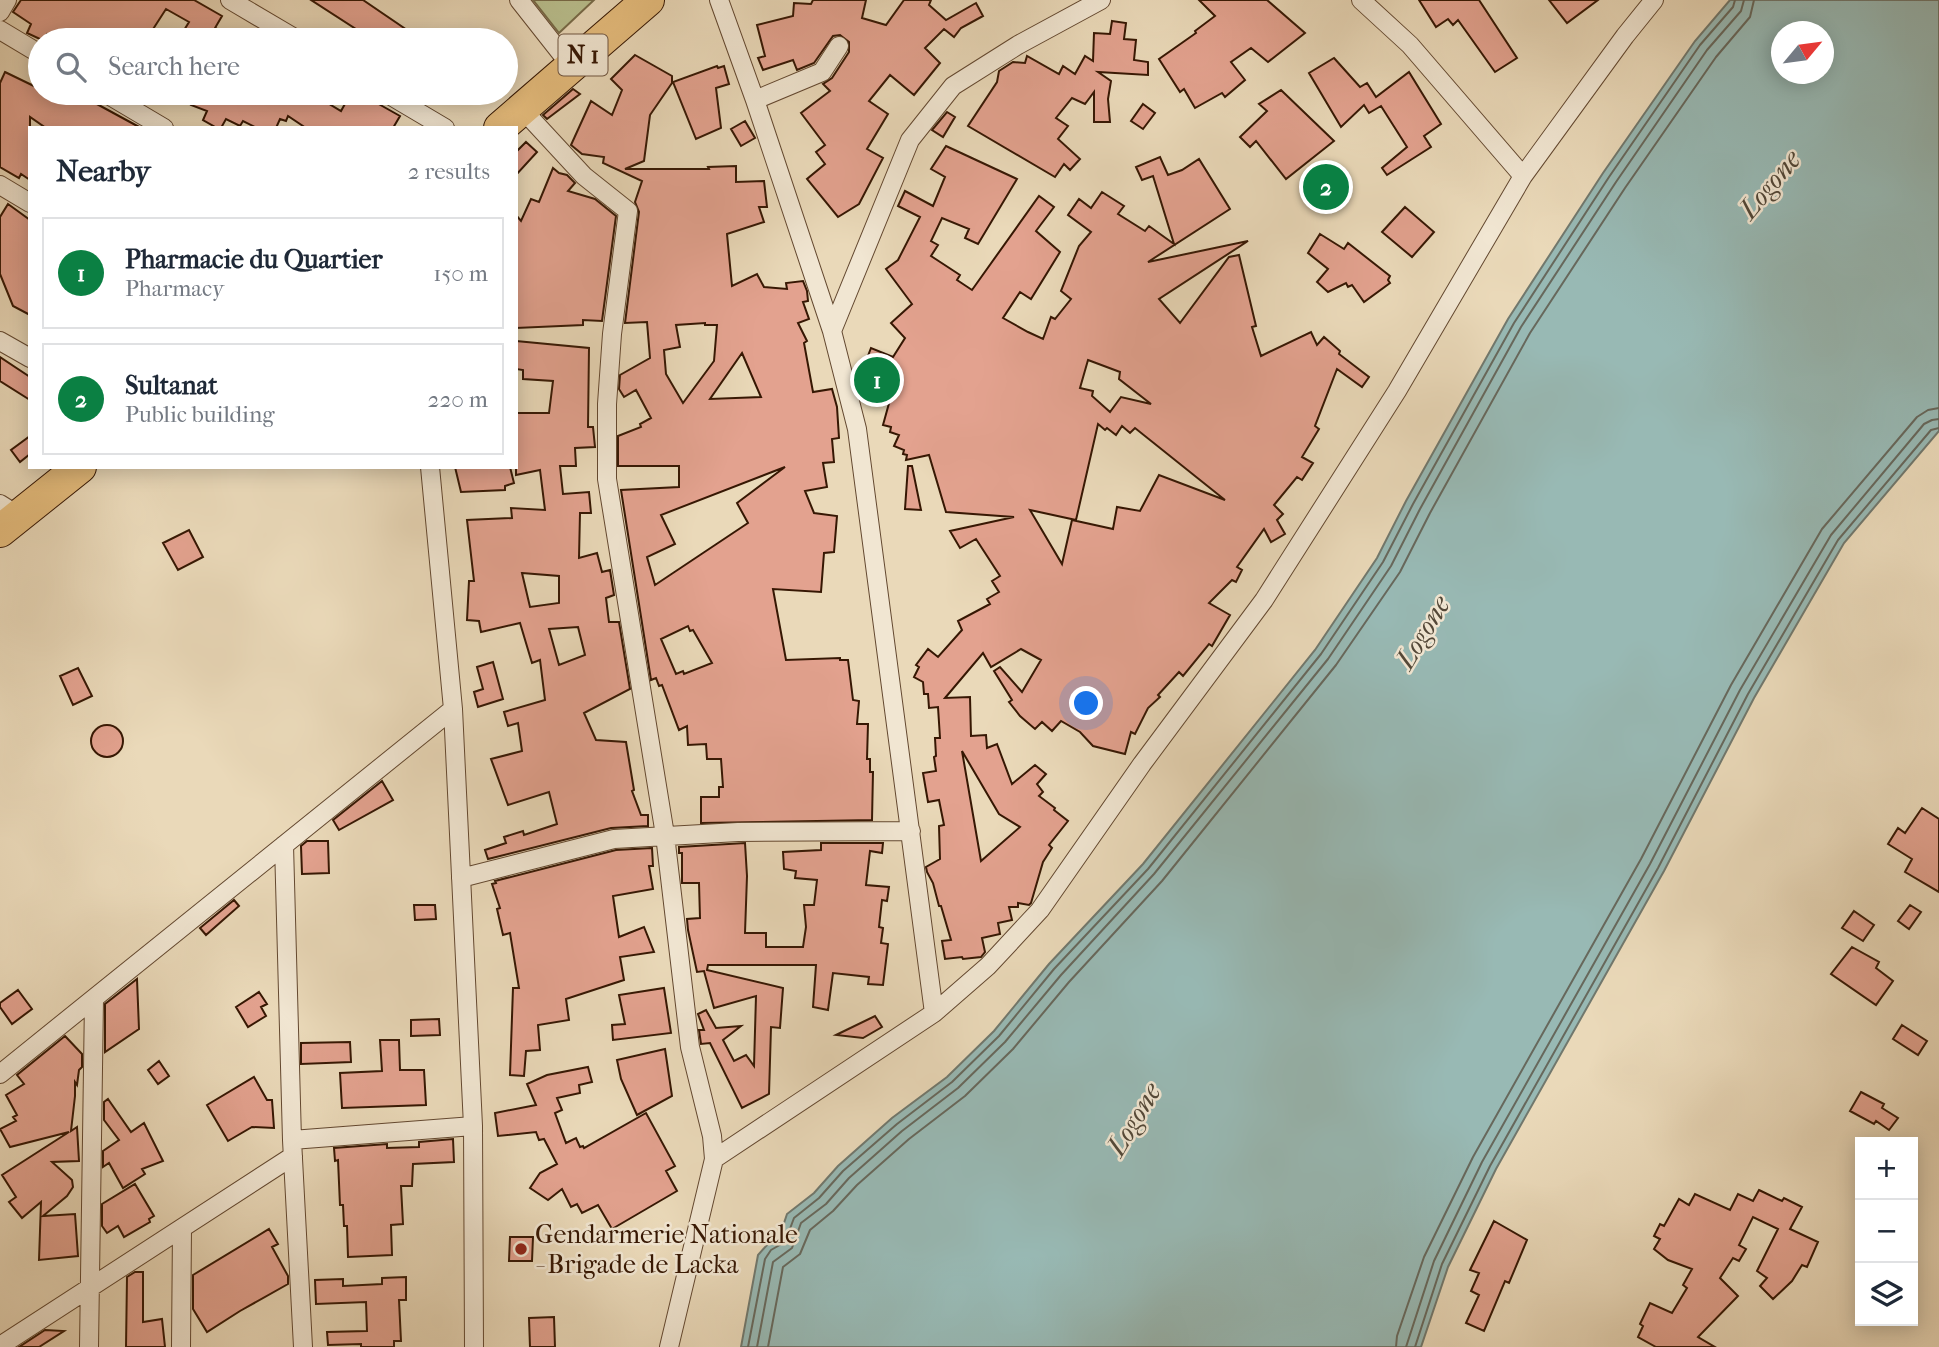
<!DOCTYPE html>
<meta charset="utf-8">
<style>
body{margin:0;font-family:"IM FELL French Canon",serif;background:#f6f6f7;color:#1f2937}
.controls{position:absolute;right:21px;bottom:21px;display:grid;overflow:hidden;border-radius:0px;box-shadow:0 4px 18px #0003}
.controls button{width:63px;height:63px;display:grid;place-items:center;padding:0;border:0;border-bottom:2px solid #e0e1e3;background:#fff;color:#1f2937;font:35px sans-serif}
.compass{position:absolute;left:1771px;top:21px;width:63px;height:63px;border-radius:50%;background:#fff;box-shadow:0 4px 18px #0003;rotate:61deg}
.you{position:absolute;left:1087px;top:704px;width:24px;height:24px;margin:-18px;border:5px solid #fff;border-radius:50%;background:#1a73e8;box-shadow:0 0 0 10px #1a73e833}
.badge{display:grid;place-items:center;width:46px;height:46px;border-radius:50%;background:#0b8043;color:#fff;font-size:23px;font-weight:700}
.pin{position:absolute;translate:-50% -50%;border:4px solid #fff;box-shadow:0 2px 7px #0006}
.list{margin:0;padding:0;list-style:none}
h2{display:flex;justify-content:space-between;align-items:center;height:91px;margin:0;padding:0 28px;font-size:30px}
h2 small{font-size:23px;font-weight:400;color:#747a83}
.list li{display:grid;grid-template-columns:46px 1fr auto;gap:21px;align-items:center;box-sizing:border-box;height:112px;margin:0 14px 14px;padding:0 14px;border:2px solid #e0e1e3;border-radius:0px}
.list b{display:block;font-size:26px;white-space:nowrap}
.list p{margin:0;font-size:23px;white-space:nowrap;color:#747a83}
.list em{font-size:23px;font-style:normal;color:#747a83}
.icon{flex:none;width:38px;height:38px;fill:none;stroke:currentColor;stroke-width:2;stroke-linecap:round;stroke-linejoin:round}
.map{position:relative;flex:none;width:1939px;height:1347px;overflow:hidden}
.search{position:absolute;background:#fff;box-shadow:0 4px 18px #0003;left:28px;top:28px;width:490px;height:77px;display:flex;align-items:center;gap:18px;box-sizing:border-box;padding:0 24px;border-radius:38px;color:#747a83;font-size:26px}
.panel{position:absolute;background:#fff;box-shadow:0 4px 18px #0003;left:28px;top:126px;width:490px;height:343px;border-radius:0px}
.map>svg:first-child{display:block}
.green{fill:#b9bf8e;stroke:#786b48;stroke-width:2}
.water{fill:#98b9b4;stroke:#71786d;stroke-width:2;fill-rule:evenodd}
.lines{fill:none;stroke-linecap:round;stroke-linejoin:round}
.shore{stroke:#67685c;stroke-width:2}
.building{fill:#e3a28f;stroke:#361703;stroke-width:2;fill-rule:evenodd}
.street-casing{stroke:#634830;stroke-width:20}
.highway-casing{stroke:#361703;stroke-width:34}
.street{stroke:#f1e6d2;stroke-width:18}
.highway{stroke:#e5bc7c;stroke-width:32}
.poi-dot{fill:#8f2418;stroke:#f1e6d2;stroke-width:2.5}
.labels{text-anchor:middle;stroke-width:5;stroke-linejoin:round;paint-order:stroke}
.shield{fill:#f1e6d2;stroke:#6e5541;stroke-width:2}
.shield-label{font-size:24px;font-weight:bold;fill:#361703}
.poi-label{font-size:26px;fill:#361703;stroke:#f1e6d2;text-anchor:start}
.water-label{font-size:28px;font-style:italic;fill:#534838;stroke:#f1e6d2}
</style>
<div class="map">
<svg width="1939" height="1347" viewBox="0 0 1939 1347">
<rect width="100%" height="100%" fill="#ead9b9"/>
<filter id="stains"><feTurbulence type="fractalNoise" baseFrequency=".00286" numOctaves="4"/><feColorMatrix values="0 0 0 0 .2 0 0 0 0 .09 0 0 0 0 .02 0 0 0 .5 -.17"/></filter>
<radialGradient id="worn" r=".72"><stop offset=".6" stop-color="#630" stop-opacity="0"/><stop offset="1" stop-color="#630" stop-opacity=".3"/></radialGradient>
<path class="green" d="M533 0H594L559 33Z"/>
<path class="water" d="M1730 0H1939V431L1844 543 1754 698 1664 871 1496 1169 1448 1267 1421 1347H741L758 1255 767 1245 779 1238 787 1214 814 1193 838 1166 892 1118 947 1077 994 1031 1049 964 1143 864 1315 650 1377 558 1406 501 1508 319 1603 173 1695 41ZM1782 32H1824V74H1782Z"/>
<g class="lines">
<path class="shore" d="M748 1347 765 1259 771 1250 785 1242 794 1218 819 1198 843 1171 897 1124 952 1082 999 1036 1054 969 1148 869 1321 654 1383 562 1413 504 1514 323 1609 177 1700 45 1733 7 1735 0
M757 1347 773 1262 792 1248 801 1223 826 1204 849 1178 902 1131 958 1088 1005 1042 1061 975 1154 874 1328 659 1391 566 1420 509 1521 327 1616 182 1707 50 1741 11 1744 0
M768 1347 783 1267 800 1254 810 1230 833 1211 857 1185 909 1139 965 1096 1013 1049 1069 982 1162 881 1336 665 1400 572 1430 513 1530 333 1625 188 1716 57 1750 17 1754 0
M1396 1347 1397 1336 1424 1257 1473 1157 1641 859 1731 685 1822 529 1917 417 1928 410 1939 408
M1406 1347 1434 1261 1482 1162 1650 864 1740 690 1831 535 1924 424 1932 420 1939 419
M1415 1347 1442 1264 1490 1166 1658 868 1748 694 1838 540 1931 430 1939 428"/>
</g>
<path class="building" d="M21 0H194L222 16 215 28 239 40H178L189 22 166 9 146 40H64L47 34 44 40H42L27 33 31 24 13 12Z
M311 0H363L407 30 400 40H373Z
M813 0H866L862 18 886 25 904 0H931L929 5 946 20 976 3 983 16 961 28 954 37 944 29 925 48 940 63 914 95 890 75 869 101 888 114 867 149 883 158 859 204 838 217 807 179 825 164 816 152 825 145 801 113 830 91 823 84 832 78 849 52V42L840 35 833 36 814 63 797 70 793 60 763 70 758 58 765 56 757 25 793 16 794 3 811 4Z
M1199 0H1267L1305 33 1268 62 1251 48 1231 62 1245 80 1225 97 1222 93 1195 108 1184 89 1180 92 1159 59 1196 33 1195 31 1215 16Z
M1419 0H1479L1517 58 1495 72 1458 20 1453 25 1448 19 1436 27Z
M1549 0H1598L1567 23Z
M1112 21 1126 23 1124 39 1136 40 1134 60 1148 62V75L1098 72 1111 81 1108 99 1110 122H1094V92L1085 104 1072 98 1056 118 1068 126 1058 139 1080 159 1070 170 1064 164 1055 177 968 126 997 82 999 71 1013 62 1025 63 1027 56 1059 74 1063 66 1075 74 1085 56 1093 61 1094 33 1110 34Z
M635 55 672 76V83L650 115 644 161 625 169H709L708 167 736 166V182L764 181 767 207H759L764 222 727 234 732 286 757 274 764 287 787 289 786 283 803 281 807 291 808 301 803 302 809 319 798 323 807 341 804 343 813 392 832 389 837 407 839 438 832 439 834 462 823 463 827 487 805 491 814 513 837 516 834 552 824 553 821 592 773 589 786 660 840 658V660H848L853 700 859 701 857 724H868L867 759H870V772H873L872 820 701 823V797H719V787H723L721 759H707L706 744 688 745 687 726 679 730 662 685 659 686 656 678 651 680 621 490 679 487V466H618V436L641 427 640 424 651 418 636 390 624 397 619 389 620 375 650 358 647 322 625 323 639 212 635 202 642 181 603 163 604 157 582 154 571 145 591 101 612 115 622 90 611 79ZM705 323V325H717L714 361 683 403 666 374 664 350 680 347 676 325ZM742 353 761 397 710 399ZM785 467 737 503 748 523 655 585 647 557 675 544 661 515ZM688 626 690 631 693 630 712 663 684 674 683 671 676 674 661 639Z
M1334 58 1360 87 1367 83 1376 97 1409 72 1441 124 1424 136 1431 147 1387 175 1382 168 1407 147 1381 106 1369 113 1364 105 1341 127 1309 73Z
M717 66 718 68 724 66 729 84 716 88 721 128 696 139 673 82Z
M5 72 40 89V93H89L94 96 95 103 141 128H46L30 117V180L21 174 19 178 0 167V83Z
M573 89 580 94 547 119 543 115Z
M1281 90 1334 141 1286 179 1256 141 1250 147 1240 137 1267 111 1259 104Z
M196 93H311L341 111 351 93H359L400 116 393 128H306L288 116 286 121 280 119 276 128H257L243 121 240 126 226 119 221 128H217L203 120 207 111 191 105Z
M1143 104 1155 113 1143 129 1131 121Z
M947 112 955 117 943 137 932 130Z
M745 121 755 138 741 146 731 129Z
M526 142 537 152 516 175V152Z
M946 146 1017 179 978 244 965 238 969 229 942 218 931 241 938 245 931 256 960 275 957 280 972 290 1039 196 1054 207 1036 231 1060 252 1031 299 1020 292 1003 318 1028 332 1043 339 1051 317 1055 319 1071 299 1061 291 1079 246 1091 232 1068 215 1079 199 1091 208 1102 192 1124 206 1118 214 1145 231 1149 226 1174 244 1153 176 1142 180 1136 167 1160 157 1168 175 1182 170 1199 159 1230 209 1148 262 1248 241 1159 299 1180 323 1229 257 1239 255 1256 326 1252 327 1261 356 1311 332 1317 345 1324 337 1340 351 1339 354 1369 377 1362 387 1337 369 1315 426 1319 429 1302 457 1313 463 1302 480 1297 477 1274 505 1283 514 1277 520 1285 534 1271 542 1264 529 1237 567 1242 570 1236 582 1232 580 1209 603 1230 615 1212 646 1209 644 1183 676 1179 672 1158 695 1160 697 1148 708 1135 734 1131 732 1125 754 1093 746 1080 732 1061 721 1052 731 1042 722 1035 729 1020 716 1009 702 1012 700 994 671 1000 667 1022 692 1041 660 1021 649 991 667 983 653 945 698 970 697 971 736 986 735 987 748 997 744 1012 784 1035 765 1046 774 1037 784 1043 792 1039 796 1055 808 1054 810 1068 821 1049 845 1052 848 1043 862 1031 903 1029 905 1018 903V907H1009L1012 920 998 923 1000 934 982 938 985 952 981 957 963 959 962 957 945 959 942 941 951 940 941 906H939L933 883 927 872 926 867 940 859 939 826 944 825 939 800 928 802 923 773 936 771 934 757 936 756 935 738H940L938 707 929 708 928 694H924L923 682 914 677 919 667 916 665 928 649 938 657 962 630 958 621 990 604 987 599 999 592 992 581 1000 576 976 539 960 548 950 531 1014 517 946 512 929 455 906 460 907 455 903 454 904 450 894 446 899 435 890 432 891 427 883 425 891 396 860 389 866 361 871 348 893 357 905 338 891 323 912 304 886 269 898 260 920 217 898 206 905 191 933 206 945 177 931 169ZM1088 360 1120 372 1119 379 1151 404 1121 397 1110 412 1092 396 1093 391 1080 388ZM1098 424 1105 430 1107 428 1116 435 1122 426 1130 433 1135 428 1225 500 1159 475 1140 511 1117 507 1113 529 1072 520 1062 564 1030 510 1076 520ZM962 751 999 814 1020 827 981 861Z
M553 168 559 173 567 175 575 183 568 191 595 199 616 216 602 321 583 320V325L516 328V215L521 221 531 199 539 202Z
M8 204 30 220V315L13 306 0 274V217Z
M1405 207 1434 232 1412 257 1382 232Z
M1320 234 1344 249 1348 243 1390 276 1388 280 1390 283 1364 302 1352 285 1348 287 1346 283 1328 292 1317 282 1328 269 1308 253Z
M516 341 589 348 588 427H593L595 447 575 448 576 466H560L563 494 589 492 591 513H580L579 558 597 553 602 572 610 570 614 595 606 598 609 622H619L630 689 584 713 596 740 626 742 634 790 632 791 641 815H648V826L611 828 488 859 485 850 506 843 504 837 523 831 524 835 557 824 549 792 508 805 491 759 522 751 518 723 508 726 504 712 545 700 540 660 532 663 520 623 481 632 479 621 467 620 469 581H474L467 520 512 518 511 508 545 510 540 470 516 475V413H549L553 381 523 379V370L516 369ZM522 573 559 576V603L530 607ZM578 627 585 655 559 665 549 629Z
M0 357 30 377V400L0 381Z
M30 436V454L20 462 11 450Z
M908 466H912L921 510 905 509Z
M455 467H510L514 483 505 486V490L461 492Z
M189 530 203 557 178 570 163 543Z
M493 662 503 699 478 707 474 692 483 689 477 667Z
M78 668 92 696 73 705 60 676Z
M91 741a16 16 0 1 1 32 0a16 16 0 1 1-32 0Z
M382 781 393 800 339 830 333 820Z
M1922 808 1939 819V892L1905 872 1912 859 1888 844 1898 828 1905 833Z
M307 841H328L329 873 302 874 301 846Z
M745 843 747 876 745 933H766V947H803L806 927 804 905H814L817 880 795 878 796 871 784 869 783 852 821 850V843H883L882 853 870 851 866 885 889 887 887 901 882 900 879 927 883 928 881 943 888 944 883 985 868 984 869 977 833 973 828 1010 813 1007 816 965H708L707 970 783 988 780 1028 771 1027 769 1094 742 1108 710 1043 701 1044 699 1030H704L698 1014 706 1010 716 1028 741 1026 723 1040 734 1061 746 1055 754 1066 756 996 714 1008 704 971 697 972 688 930 687 919 700 918 699 883H682V853H679V847Z
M652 848 653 866H649L653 889 613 896 619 937 644 927 654 952 620 957 624 980 566 999 569 1020 538 1025 540 1050 526 1051 524 1076 510 1075 513 988H519L510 933 503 935 497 909 500 908 492 884 496 883 495 881 616 850Z
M234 900 239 906 206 935 200 928Z
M414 905H435L436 919 415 920Z
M1910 905 1921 912 1909 929 1898 921Z
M1854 911 1874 925 1863 941 1842 928Z
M1852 947 1879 962 1876 968 1893 981 1876 1005 1831 974Z
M137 979 139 1029 105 1052V1004Z
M664 988 671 1033 613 1040 612 1025 625 1024 619 995Z
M18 990 32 1009 12 1024 0 1007V1003Z
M259 992 267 1004 261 1007 266 1016 248 1027 236 1007Z
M875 1016 882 1027 863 1038 836 1035Z
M439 1019 440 1035 411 1036V1020Z
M1902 1025 1927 1041 1918 1055 1893 1039Z
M65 1036 82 1054V1067L79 1070 77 1085 75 1082V1096L71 1131 77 1127 79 1161 52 1162 72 1180 73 1187 67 1196 43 1216 75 1214 78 1256 39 1260 41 1202 22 1218 9 1202 16 1197 2 1175 69 1132 10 1147 0 1129 16 1121 13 1117 17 1115 6 1095 24 1084 17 1075Z
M380 1040H399L400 1070H424L426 1105 342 1108 340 1073 382 1071Z
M350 1042 351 1062 301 1064V1043Z
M665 1049 672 1096 637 1115 621 1079 617 1060Z
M159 1061 169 1076 158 1084 148 1070Z
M588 1067 592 1082 579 1085 580 1093 557 1098 562 1110 555 1113 566 1143 576 1138 580 1147 583 1146 584 1148 646 1113 675 1166 666 1171 677 1191 612 1229 598 1205 582 1213 577 1204 571 1207 562 1189 548 1200 530 1188 540 1173 557 1164 544 1139 539 1140 536 1132 498 1136 495 1113 536 1105 527 1084 547 1075Z
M254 1077 267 1100H272L274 1128 252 1127 228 1141 207 1105Z
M1861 1092 1884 1104 1882 1108 1898 1118 1889 1130 1876 1121 1874 1124 1850 1111Z
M108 1099 131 1132 144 1123 163 1161 142 1169 145 1174 123 1188 109 1163 103 1167V1151L119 1140 104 1120V1102Z
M453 1139 454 1162 413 1164 412 1186H401L403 1224 391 1225 392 1255 348 1257 347 1226H344L343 1205H340L338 1160 335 1161 334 1148 387 1144V1148L419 1147V1142Z
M135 1184 154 1216 149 1219 150 1222 124 1237 118 1226 107 1233 102 1226V1204Z
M1759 1190 1782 1201 1784 1198 1802 1207 1790 1229 1818 1242 1807 1267 1802 1265 1792 1281 1773 1299 1760 1286 1767 1278 1757 1271 1778 1229 1753 1217 1739 1245 1746 1249 1739 1261 1733 1258 1720 1278 1738 1296 1698 1337 1715 1347H1656L1638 1337 1643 1326 1640 1324 1650 1303 1672 1313 1687 1288 1683 1285 1692 1269 1668 1260 1654 1249 1660 1239 1654 1236 1660 1224 1664 1226 1679 1199 1689 1205 1695 1194 1730 1210 1738 1194 1753 1201Z
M1494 1221 1527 1240 1509 1283 1505 1281 1484 1331 1466 1323 1479 1295 1471 1291 1479 1273 1470 1270Z
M269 1229 278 1244 272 1247 288 1276V1284L240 1311 207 1332 193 1309V1275Z
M510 1237H533L532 1261H509Z
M135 1272H143V1322L162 1319 165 1347H126L127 1277Z
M406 1277V1300H399L401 1341H394V1347H361V1344L328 1345 327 1332 367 1331 366 1302 316 1304 315 1280 343 1279V1286L382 1284V1278Z
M554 1317 555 1347H530L529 1318Z
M45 1330 64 1331 39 1347H19Z"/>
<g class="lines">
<defs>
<path id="street" d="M230 0 298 40
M519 0 571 66
M719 0 755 100 832 331 857 429 934 1013
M1361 0 1410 45 1523 176
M0 12 7 0
M0 30 40 54
M105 93 164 128
M386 93 445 128
M755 100 822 72 839 46
M522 109 584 176 628 211 612 334 607 404V479L665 835 690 1047 712 1136 714 1159
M0 185 30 203
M832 331 910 140 953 86 1018 45 1101 0
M0 341 30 358
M430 467 453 709 473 1126 474 1347
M0 504 19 516
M284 845 292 1140 303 1347
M461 878 614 839 738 832 911 831
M0 1074 453 709
M292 1140 473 1126
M0 1346 293 1156
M89 1347 94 999
M181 1347 182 1228
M669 1347 714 1159 934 1013 988 966 1040 910 1142 764 1264 600 1397 391 1523 176 1625 36 1654 0"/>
<path id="highway" d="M500 128 648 0
M0 531 80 467"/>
</defs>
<use href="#street" class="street-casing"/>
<use href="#highway" class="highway-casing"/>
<use href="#street" class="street"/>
<use href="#highway" class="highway"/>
</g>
<circle class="poi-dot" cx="521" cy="1249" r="7"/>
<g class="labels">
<rect class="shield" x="558.5" y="34.5" width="49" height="41" rx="5"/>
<g class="shield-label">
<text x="583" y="63">N 1</text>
</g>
<g class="poi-label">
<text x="535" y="1243">Gendarmerie Nationale<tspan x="535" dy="30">- Brigade de Lacka</tspan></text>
</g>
<g class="water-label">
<text transform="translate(1769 184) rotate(-50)" y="10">Logone</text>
<text transform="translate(1422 632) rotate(-59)" y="10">Logone</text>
<text transform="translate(1133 1119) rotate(-59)" y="10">Logone</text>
</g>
</g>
<rect width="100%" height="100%" filter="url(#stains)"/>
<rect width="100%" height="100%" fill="url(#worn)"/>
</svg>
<div class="controls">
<button>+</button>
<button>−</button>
<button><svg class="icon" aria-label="layers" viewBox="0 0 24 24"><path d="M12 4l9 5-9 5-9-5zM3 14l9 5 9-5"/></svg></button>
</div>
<svg class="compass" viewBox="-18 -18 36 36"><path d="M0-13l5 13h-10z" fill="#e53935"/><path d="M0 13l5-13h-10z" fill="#747a83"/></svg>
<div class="you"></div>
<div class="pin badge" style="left:877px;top:380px">1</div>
<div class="pin badge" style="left:1326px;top:187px">2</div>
<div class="search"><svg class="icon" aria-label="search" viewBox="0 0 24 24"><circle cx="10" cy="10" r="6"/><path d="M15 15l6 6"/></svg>Search here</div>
<section class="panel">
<h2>Nearby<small>2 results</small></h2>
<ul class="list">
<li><span class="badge">1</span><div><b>Pharmacie du Quartier</b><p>Pharmacy</p></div><em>150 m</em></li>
<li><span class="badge">2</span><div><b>Sultanat</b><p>Public building</p></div><em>220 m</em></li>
</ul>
</section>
</div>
